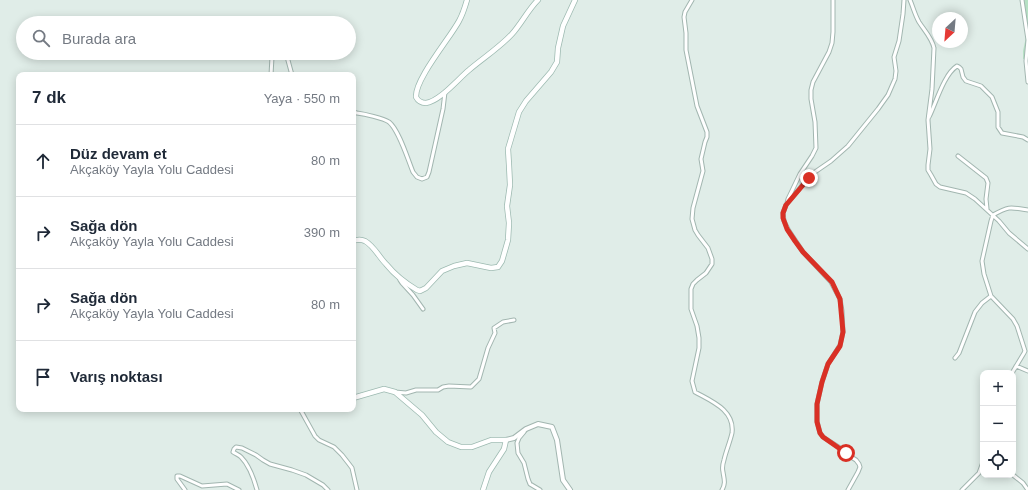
<!DOCTYPE html>
<html lang="tr">
<meta charset="utf-8">
<style>
body{margin:0;font-family:Arial,sans-serif;background:#f6f6f7;color:#1f2937}
.controls{position:absolute;right:12px;bottom:12px;display:grid;overflow:hidden;border-radius:8px;box-shadow:0 2px 10px #0003}
.controls button{width:36px;height:36px;display:grid;place-items:center;padding:0;border:0;border-bottom:1px solid #e0e1e3;background:#fff;color:#1f2937;font:20px sans-serif}
.compass{position:absolute;left:932px;top:12px;width:36px;height:36px;border-radius:50%;background:#fff;box-shadow:0 2px 10px #0003;rotate:206deg}
.stop{position:absolute;width:12px;height:12px;margin:-9px;border:3px solid #d93025;border-radius:50%;background:#fff}
.stop.end{background:#d93025;border-color:#fff;box-shadow:0 1px 4px #0008}
.list{margin:0;padding:0;list-style:none}
h2{display:flex;justify-content:space-between;align-items:center;height:52px;margin:0;padding:0 16px;font-size:17px}
h2 small{font-size:13px;font-weight:400;color:#747a83}
.list li{display:grid;grid-template-columns:26px 1fr auto;gap:12px;align-items:center;box-sizing:border-box;height:72px;padding:0 16px;border-top:1px solid #e0e1e3}
.list b{display:block;font-size:15px;white-space:nowrap}
.list p{margin:0;font-size:13px;white-space:nowrap;color:#747a83}
.list em{font-size:13px;font-style:normal;color:#747a83}
.icon{flex:none;width:22px;height:22px;fill:none;stroke:currentColor;stroke-width:2;stroke-linecap:round;stroke-linejoin:round}
.map{position:relative;flex:none;width:1028px;height:490px;overflow:hidden}
.search{position:absolute;background:#fff;box-shadow:0 2px 10px #0003;left:16px;top:16px;width:340px;height:44px;display:flex;align-items:center;gap:10px;box-sizing:border-box;padding:0 14px;border-radius:22px;color:#747a83;font-size:15px}
.panel{position:absolute;background:#fff;box-shadow:0 2px 10px #0003;left:16px;top:72px;width:340px;height:340px;border-radius:8px}
.map>svg:first-child{display:block}
.green{fill:#b6e1c4}
.lines{fill:none;stroke-linecap:round;stroke-linejoin:round}
.minor-casing{stroke:#a2b6b0;stroke-width:5}
.tertiary-casing{stroke:#a2b6b0;stroke-width:6}
.secondary-casing{stroke:#9dbab1;stroke-width:6}
.minor{stroke:#fff;stroke-width:3}
.tertiary{stroke:#fff;stroke-width:4}
.secondary{stroke:#fff;stroke-width:4.5}
.route{stroke:#d93025;stroke-width:5}
</style>
<div class="map">
<svg width="1028" height="490" viewBox="0 0 1028 490">
<rect width="100%" height="100%" fill="#e0ede8"/>
<path class="green" d="M1020 0H1028V58L1023 59V51L1026 37 1023 14Z"/>
<g class="lines">
<defs>
<path id="minor" d="M692 0 685 12 684 17 686 33V50L697 106 707 132V137L705 142 701 159 703 171 693 208 692 219 695 230 698 235 708 248 712 259V264L706 273 697 280 693 284 691 289V309L697 326 699 338V348L692 381 695 392C711 401 735 410 732 433 730 442 726 451 724 460 723 463 722 468 723 472 724 479 726 483 722 490
M910 0C913 7 915 15 919 22 924 30 932 38 934 48L932 89 928 120 930 149 928 165V170L931 175 936 184 940 187 966 193 975 199 999 221 1009 233 1028 249
M1022 0 1028 40 1026 61 1028 82
M286 53 292 75
M271 75 272 57 271 53
M353 112 357 113C364 114 383 118 389 122 399 130 408 160 413 172L417 177 422 179 427 177 429 172 443 109 445 92
M929 117C936 103 944 74 957 66L959 67 961 69 963 77 966 81 981 86 992 97 998 112V127L1002 133 1023 137 1028 140
M958 156 986 178 988 183 986 199 987 209
M787 203 788 199 800 174 812 156 816 148 815 122 811 99V90L813 82 829 52 832 43 833 32V0
M400 280 402 283 413 295 423 309
M955 358 959 353 975 312 982 303 991 296
M1016 366 1028 371
M1012 373 1024 353 1025 351 1017 326 1013 319 991 296 984 274 982 261 991 221 993 215C1009 206 1010 207 1028 210
M395 392 406 393 416 390H438L443 387 449 386 471 387 479 379 488 348 495 333 494 328 503 322 514 320
M300 409 315 436 319 440 334 447 342 455 349 464 352 468 357 490
M524 432 519 438 517 443 518 453 524 463 528 479 530 484 540 490
M1013 475 1023 483 1028 490
M185 490 177 479V476H180L202 486 227 484 239 490
M257 490C254 479 249 465 241 457 239 455 236 454 233 452L234 449 236 447 242 448 256 455 263 460 270 464 292 470 306 475 323 485 328 490
M848 490 858 472 860 467 859 464 856 460 851 457 845 451 823 437 820 433 817 421V404L822 382 828 364 840 345 843 332 842 311 840 299 831 282 803 252 789 231 784 221 783 213 786 205 805 182 815 172 831 161 848 146 878 109 888 95 895 79 896 71 894 57 899 41 903 14 904 0
M962 490 979 473 983 462"/>
<path id="tertiary" d="M506 440 514 438 526 429 538 424 552 427 557 440 563 480 570 490"/>
<path id="secondary" d="M467 0C465 7 463 14 459 21 450 38 415 79 416 97 418 101 421 103 426 103 440 101 458 79 469 70 483 58 499 48 512 34 521 24 528 10 538 0
M353 241C358 239 361 239 365 241 374 246 379 257 386 264 395 275 405 283 417 290L420 291 426 288 442 271 454 266 467 263 491 268 498 267 502 261 508 240 509 223 507 206 510 185 509 165 508 149 519 112 526 101 551 72 557 62 558 48 563 26 575 0
M353 398 384 389 395 392 422 415 436 432 448 442 461 447H472L491 440H506L504 449 489 472 483 490"/>
</defs>
<use href="#minor" class="minor-casing"/>
<use href="#tertiary" class="tertiary-casing"/>
<use href="#secondary" class="secondary-casing"/>
<use href="#minor" class="minor"/>
<use href="#tertiary" class="tertiary"/>
<use href="#secondary" class="secondary"/>
</g>
<g class="lines">
<path class="route" d="M809 178 786 205 783 213V218L787 229 795 241 803 252 832 282 840 299 843 332 840 346 828 364 822 382 817 404V422L820 433 823 437 846 453"/>
</g>
</svg>
<div class="controls">
<button>+</button>
<button>−</button>
<button><svg class="icon" aria-label="locate" viewBox="0 0 24 24"><circle cx="12" cy="12" r="6"/><path d="M12 2v4M12 18v4M2 12h4M18 12h4"/></svg></button>
</div>
<svg class="compass" viewBox="-18 -18 36 36"><path d="M0-13l5 13h-10z" fill="#e53935"/><path d="M0 13l5-13h-10z" fill="#747a83"/></svg>
<div class="stop" style="left:846px;top:453px"></div>
<div class="stop end" style="left:809px;top:178px"></div>
<div class="search"><svg class="icon" aria-label="search" viewBox="0 0 24 24"><circle cx="10" cy="10" r="6"/><path d="M15 15l6 6"/></svg>Burada ara</div>
<section class="panel">
<h2>7 dk<small>Yaya · 550 m</small></h2>
<ul class="list">
<li><svg class="icon" aria-label="ahead" viewBox="0 0 24 24"><path d="M12 20V5M6 11l6-6 6 6"/></svg><div><b>Düz devam et</b><p>Akçaköy Yayla Yolu Caddesi</p></div><em>80 m</em></li>
<li><svg class="icon" aria-label="right" viewBox="0 0 24 24"><path d="M7 20v-9h11M14 6l5 5-5 5"/></svg><div><b>Sağa dön</b><p>Akçaköy Yayla Yolu Caddesi</p></div><em>390 m</em></li>
<li><svg class="icon" aria-label="right" viewBox="0 0 24 24"><path d="M7 20v-9h11M14 6l5 5-5 5"/></svg><div><b>Sağa dön</b><p>Akçaköy Yayla Yolu Caddesi</p></div><em>80 m</em></li>
<li><svg class="icon" aria-label="arrive" viewBox="0 0 24 24"><path d="M6 21V4h12l-3 4 3 4H6"/></svg><div><b>Varış noktası</b></div></li>
</ul>
</section>
</div>
